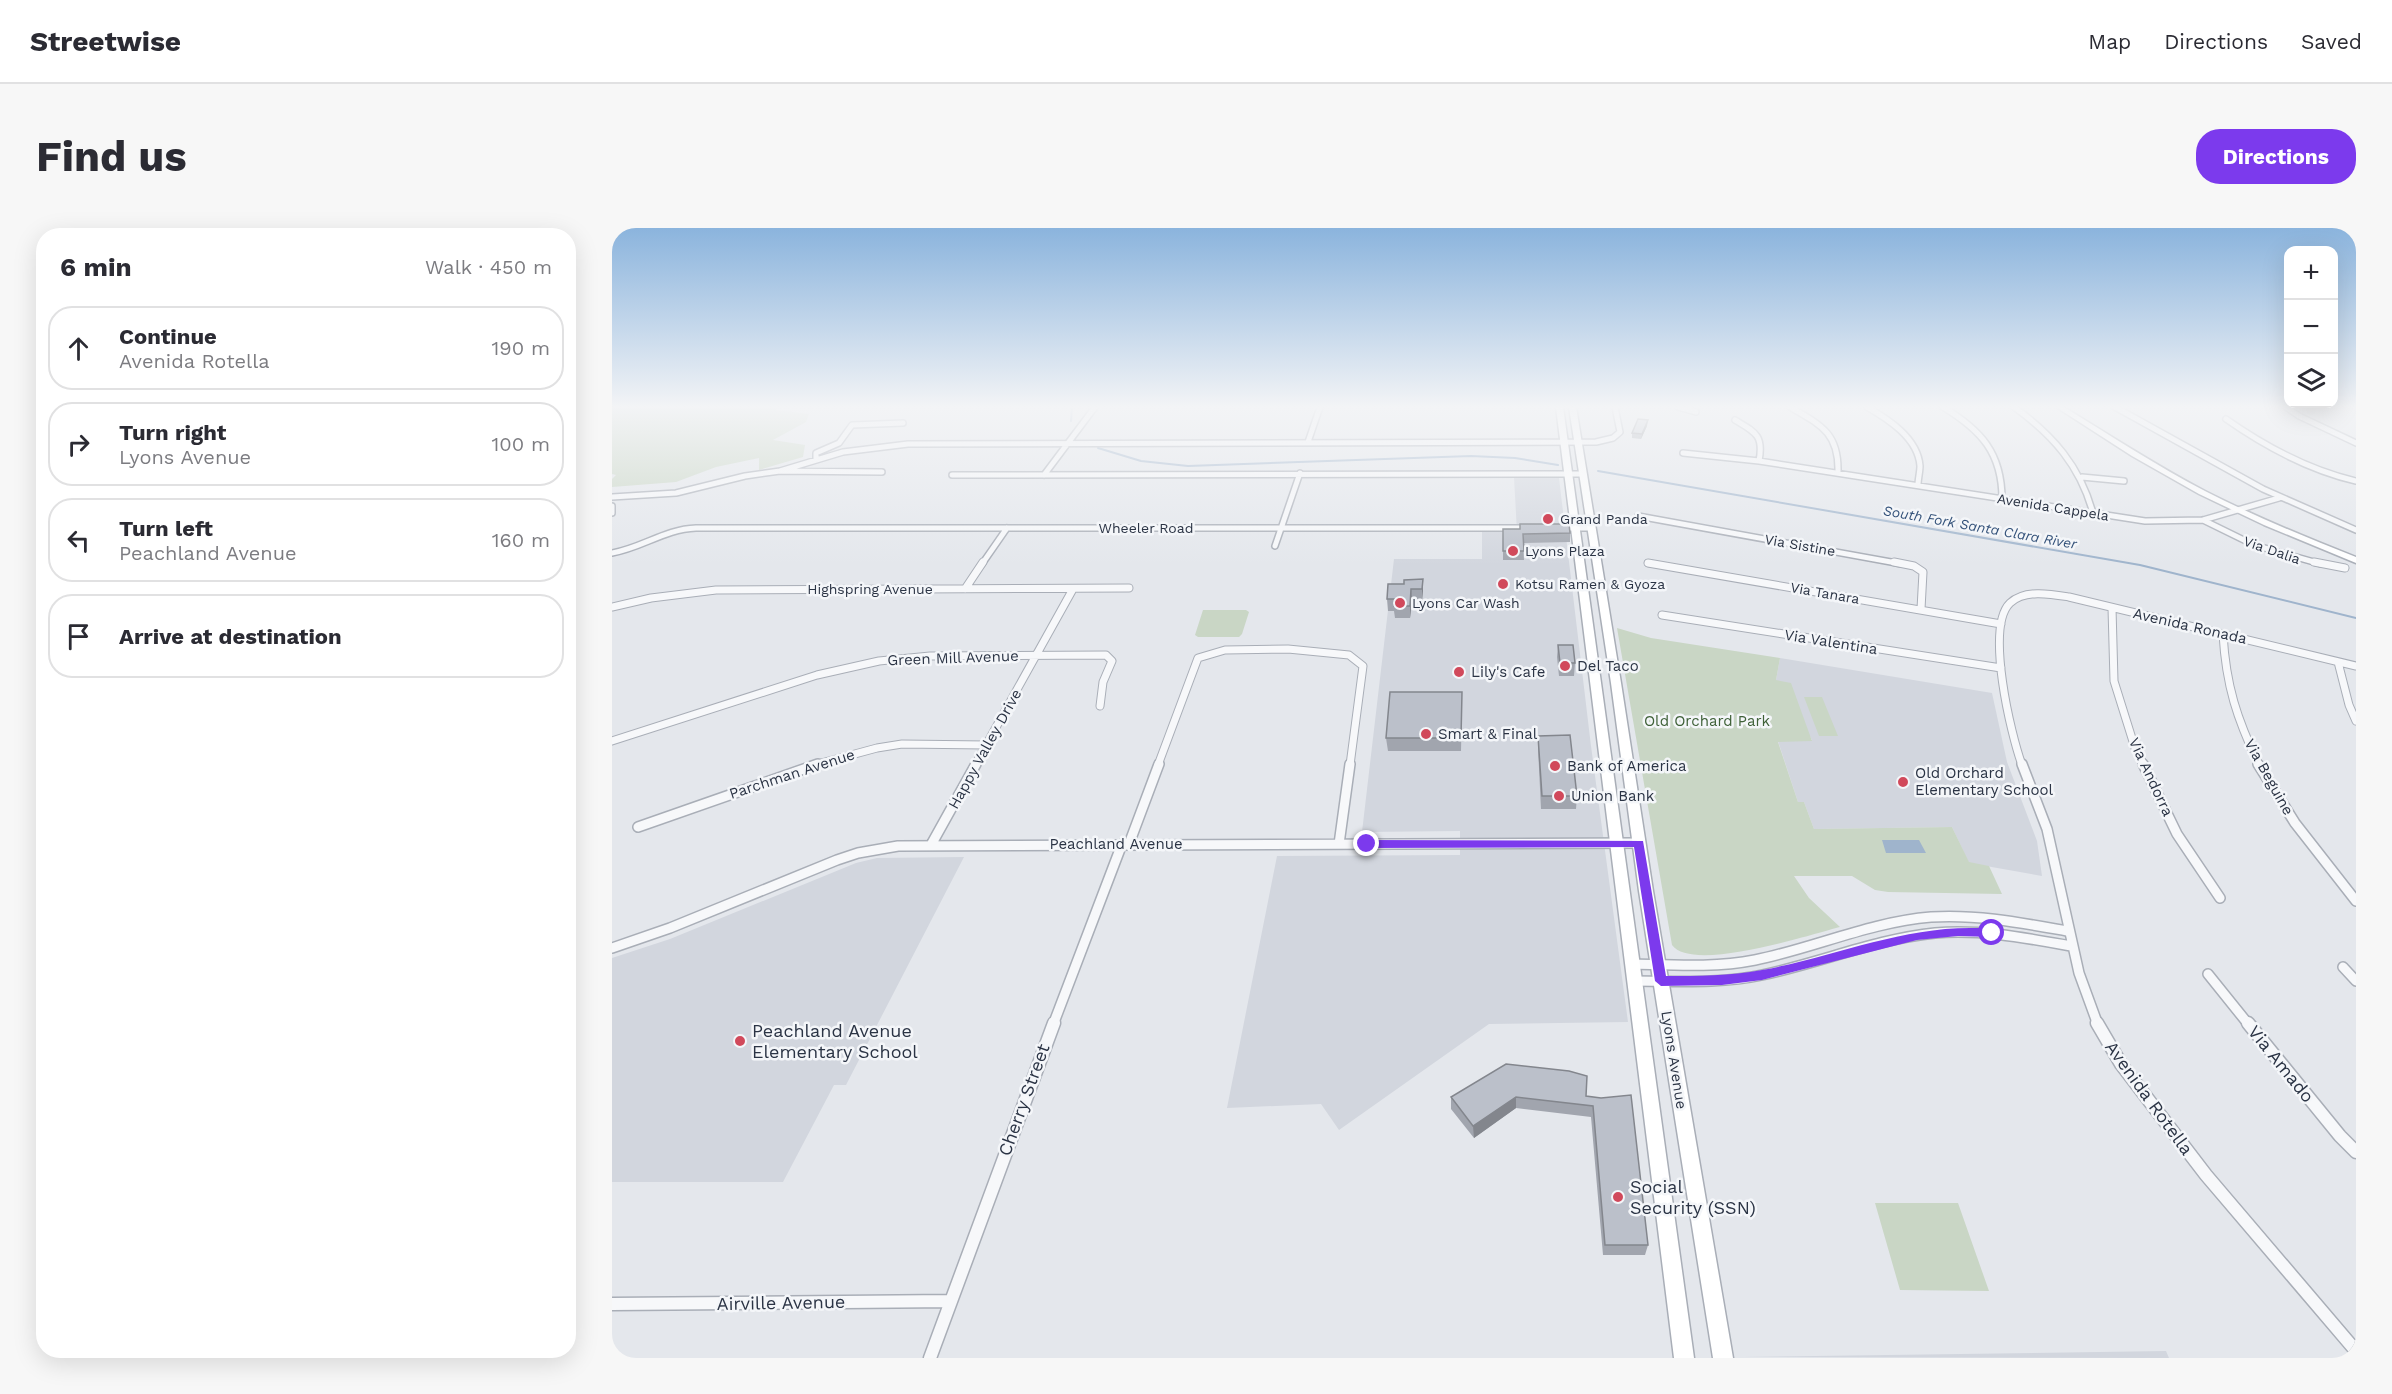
<!DOCTYPE html>
<meta charset="utf-8">
<style>
body{margin:0;font-family:"Work Sans",sans-serif;background:#f7f7f7;color:#2b2b33}
.controls{position:absolute;right:18px;top:18px;display:grid;overflow:hidden;border-radius:12px;box-shadow:0 6px 24px #0002}
.controls button{width:54px;height:54px;display:grid;place-items:center;padding:0;border:0;border-bottom:2px solid #e1e1e2;background:#fff;color:#2b2b33;font:30px sans-serif}
.stop{position:absolute;width:18px;height:18px;margin:-14px;border:4px solid #7c3aed;border-radius:50%;background:#fff}
.stop.end{background:#7c3aed;border-color:#fff;box-shadow:0 2px 6px #0008}
.list{margin:0;padding:0;list-style:none}
h2{display:flex;justify-content:space-between;align-items:center;height:78px;margin:0;padding:0 24px;font-size:26px}
h2 small{font-size:20px;font-weight:400;color:#7c7c81}
.list li{display:grid;grid-template-columns:39px 1fr auto;gap:18px;align-items:center;box-sizing:border-box;height:84px;margin:0 12px 12px;padding:0 12px;border:2px solid #e1e1e2;border-radius:24px}
.list b{display:block;font-size:22px;white-space:nowrap}
.list p{margin:0;font-size:20px;white-space:nowrap;color:#7c7c81}
.list em{font-size:20px;font-style:normal;color:#7c7c81}
.icon{flex:none;width:33px;height:33px;fill:none;stroke:currentColor;stroke-width:2;stroke-linecap:round;stroke-linejoin:round}
.map{position:relative;flex:none;width:1744px;height:1130px;overflow:hidden;border-radius:24px}
header{display:flex;align-items:center;gap:36px;box-sizing:border-box;height:84px;padding:0 30px;background:#fff;border-bottom:2px solid #e1e1e2}
header strong{font-size:28px}
nav{display:flex;gap:33px;margin-inline-start:auto;font-size:21px}
.intro{display:flex;align-items:center;justify-content:space-between;box-sizing:border-box;height:144px;padding:0 36px}
h1{margin:0;font-size:42px}
.button{padding:15px 27px;border-radius:24px;background:#7c3aed;color:#fff;font-size:21px;font-weight:700}
main{display:flex;gap:36px;padding:0 36px}
aside{flex:1;background:#fff;border-radius:24px;box-shadow:0 6px 24px #0002}
.map>svg:first-child{display:block}
.built{fill:#d2d6de}
.green{fill:#c9d6c5}
.water{fill:#9fb4cc}
.lines{fill:none;stroke-linecap:round;stroke-linejoin:round}
.stream{stroke:#9fb4cc;stroke-width:2}
.minor-far3-casing{stroke:#a9aeb7;stroke-width:8}
.minor-far2-casing{stroke:#a9aeb7;stroke-width:9}
.minor-far1-casing{stroke:#a9aeb7;stroke-width:12}
.minor-casing{stroke:#a9aeb7;stroke-width:15}
.secondary-casing{stroke:#a9aeb7;stroke-width:3}
.minor-far3{stroke:#f7f8fa;stroke-width:5}
.minor-far2{stroke:#f7f8fa;stroke-width:7}
.minor-far1{stroke:#f7f8fa;stroke-width:9}
.minor{stroke:#f7f8fa;stroke-width:12}
.secondary{fill:#fff;fill-rule:evenodd}
.wall{fill:#a1a5ae}
.shaded-wall{fill:#83868d}
.building{fill:#bbc0ca;stroke:#83868d;stroke-width:1.5}
.route{fill:#7c3aed}
.poi-dot{fill:#d1495b;stroke:#f4f6f9;stroke-width:2}
.labels{text-anchor:middle;stroke-width:5;stroke-linejoin:round;paint-order:stroke}
.far-street-label{font-size:14px;fill:#2b3445;stroke:#f4f6f9}
.far-poi-label{font-size:14px;fill:#2b3445;stroke:#f4f6f9;text-anchor:start}
.far-water-label{font-size:14px;font-style:italic;fill:#34527a;stroke:#f4f6f9}
.street-label{font-size:15px;fill:#2b3445;stroke:#f4f6f9}
.poi-label{font-size:15px;fill:#2b3445;stroke:#f4f6f9;text-anchor:start}
.park-label{font-size:15px;fill:#3f6138;stroke:#f4f6f9}
.near-poi-label{font-size:18px;fill:#2b3445;stroke:#f4f6f9;text-anchor:start}
.near-street-label{font-size:18px;fill:#2b3445;stroke:#f4f6f9}
</style>
<header>
<strong>Streetwise</strong>
<nav><a>Map</a><a>Directions</a><a>Saved</a></nav>
</header>
<div class="intro"><h1>Find us</h1><a class="button">Directions</a></div>
<main>
<aside>
<h2>6 min<small>Walk · 450 m</small></h2>
<ul class="list">
<li><svg class="icon" aria-label="ahead" viewBox="0 0 24 24"><path d="M12 20V5M6 11l6-6 6 6"/></svg><div><b>Continue</b><p>Avenida Rotella</p></div><em>190 m</em></li>
<li><svg class="icon" aria-label="right" viewBox="0 0 24 24"><path d="M7 20v-9h11M14 6l5 5-5 5"/></svg><div><b>Turn right</b><p>Lyons Avenue</p></div><em>100 m</em></li>
<li><svg class="icon" aria-label="left" viewBox="0 0 24 24"><path d="M17 20v-9H6M10 6l-5 5 5 5"/></svg><div><b>Turn left</b><p>Peachland Avenue</p></div><em>160 m</em></li>
<li><svg class="icon" aria-label="arrive" viewBox="0 0 24 24"><path d="M6 21V4h12l-3 4 3 4H6"/></svg><div><b>Arrive at destination</b></div></li>
</ul>
</aside>
<div class="map">
<svg width="1744" height="1130" viewBox="0 0 1744 1130">
<rect width="100%" height="100%" fill="#e4e7ec"/>
<path class="built" d="M902 249 947 250 979 518 1016 794 877 796 727 902 709 876 615 880 665 628 848 627V603L750 604 782 331H870V304H905Z
M1168 430 1380 465 1395 534 1425 613 1430 648 1357 635 1340 599 1202 601 1192 574H1186L1166 513 1200 512 1164 452Z
M352 629 234 857H222L171 954H0V730L58 711 244 635 265 630Z
M1554 1123 1557 1130 1132 1129Z"/>
<path class="green" d="M0 179H167L164 182 197 186 194 194 161 212 193 217 191 229 147 242V230L104 239 64 254 0 259V251L4 247 0 246Z
M591 382H634L637 384 630 406 627 409H586L583 407Z
M1005 400 1039 410 1168 430 1164 452 1179 455 1200 513 1166 514 1186 574H1192L1202 601 1340 599 1357 634 1377 638 1390 666 1276 664 1263 662 1240 648H1182L1197 670 1228 699C1197 707 1080 745 1060 717Z
M1192 469H1210L1226 508H1207Z
M1263 975H1346L1377 1063 1288 1062Z"/>
<path class="water" d="M1270 612H1307L1314 625H1274Z"/>
<g class="lines">
<path class="stream" d="M459 193 460 179
M486 220 529 233 576 238 859 228 903 230 946 237
M986 243 1528 337 1744 390"/>
<defs>
<path id="minor-far3" d="M1066 179 1084 184
M1178 179C1209 197 1227 205 1226 244
M1255 179C1276 191 1306 210 1308 238 1308 244 1306 251 1306 257
M1331 179C1369 202 1390 225 1390 271
M1402 179C1441 207 1468 238 1481 285
M1503 179 1651 261 1744 302
M1674 179 1687 188 1744 215
M1614 191C1654 219 1696 242 1744 253
M1123 192C1143 204 1152 207 1147 233
M696 214 708 179
M1071 225 1147 233 1533 293 1591 292 1667 270
M204 231V225L227 215 240 197 291 195
M168 243 231 224 296 216 984 214 1001 210 1008 204 1003 179
M340 247 970 246
M432 247 483 179
M1470 249 1512 253
M0 269 64 265 133 248 168 243 270 244
M0 278V285
M1026 288 1290 336
M1591 292 1642 317 1709 336
M946 300H979
M663 318 688 245
M0 325C30 320 53 301 84 300H919
M1036 335 1041 336
M370 336 395 300"/>
<path id="minor-far2" d="M1282 334 1302 338 1311 344 1309 381
M1702 334 1733 340
M1036 335 1389 396
M353 361 371 334
M0 379 39 370 104 362 517 360
M1500 380 1502 453 1523 520 1532 537
M1050 387 1389 440
M1611 406C1614 458 1625 491 1647 537
M1726 434 1737 477 1744 493
M0 513 205 447 267 433 318 428 494 427 500 433 491 454 488 478
M202 537 265 520 290 516 374 517
M363 537 461 361
M546 537 586 430 613 422 676 421 737 427 751 438 738 537
M1410 537C1399 507 1373 399 1398 375 1413 361 1439 366 1457 369L1744 438"/>
<path id="minor-far1" d="M1410 536 1435 601 1467 745 1486 797
M1531 536 1565 606 1608 670
M1646 536 1683 595 1744 673
M26 599 206 536
M517 616 547 536
M727 616 738 536
M319 617 364 536
M0 720 58 700 225 632 246 625 286 618 1027 615
M1020 736C1061 737 1103 740 1143 732 1202 720 1258 694 1319 689 1365 686 1410 695 1455 703
M1731 739 1744 753
M1596 746 1637 797
M1022 753C1065 753 1108 756 1150 747 1208 735 1264 711 1323 705 1369 701 1414 710 1459 718
M441 797 510 616"/>
<path id="minor" d="M1485 795 1509 836 1594 947 1744 1123
M1636 795 1728 908 1744 924
M0 1076 339 1073
M318 1130 442 795"/>
<path id="secondary" d="M944 179H951L1082 1130H1062Z
M957 179H964L1009 455 1041 663 1121 1130H1101L1027 663 999 455Z
M1444 179H1452C1499 208 1545 238 1593 263 1642 288 1693 309 1744 329V335L1652 297 1587 266 1520 228Z"/>
</defs>
<use href="#minor-far3" class="minor-far3-casing"/>
<use href="#minor-far2" class="minor-far2-casing"/>
<use href="#minor-far1" class="minor-far1-casing"/>
<use href="#minor" class="minor-casing"/>
<use href="#secondary" class="secondary-casing"/>
<use href="#minor-far3" class="minor-far3"/>
<use href="#minor-far2" class="minor-far2"/>
<use href="#minor-far1" class="minor-far1"/>
<use href="#minor" class="minor"/>
<use href="#secondary" class="secondary"/>
</g>
<path class="wall" d="M1035 198 1029 211 1020 210V205Z
M891 301 958 305V314L911 315 912 332H891Z
M811 351 810 373H800L798 390H783L782 383H776L775 371 792 356Z
M946 417 963 435 962 448H947L945 429Z
M850 476 849 523H776L774 510Z
M926 508 965 568 964 581H929L926 520Z
M974 868 989 870 1036 1017 1033 1027H991L979 889 904 880 862 910 839 881V869Z"/>
<path class="shaded-wall" d="M1036 192 1035 198 1029 211 1030 206Z
M811 351V363L810 373V361Z
M799 361 800 373 798 390V378Z
M904 869V880L862 910 861 898Z"/>
<path class="building" d="M1026 191 1036 192 1030 206 1020 205Z
M908 296H957L958 305 911 306 912 323H891V301H908Z
M811 351 810 361H799L798 378H782L783 371H775L776 356H792V352Z
M946 417H961L963 435H948Z
M778 464H850L849 510H774Z
M958 507 965 568H930L926 508Z
M894 836 957 843 975 848 974 868 989 870 1019 867 1036 1017H993L981 878 904 869 861 898 839 869Z"/>
<linearGradient id="sky" x2="0" y2="1"><stop stop-color="#8bb4dd"/><stop offset="0.53" stop-color="#f3f4f6"/><stop offset="1" stop-color="#f3f4f6" stop-opacity="0"/></linearGradient>
<rect width="1744" height="337" fill="url(#sky)"/>
<path class="route" d="M755 612 1031 613 1054 748C1086 748 1118 748 1150 742 1222 729 1290 698 1365 700 1372 700 1381 699 1385 705L1380 709 1346 708 1305 712 1150 752 1110 757 1049 758 1043 753 1022 619 755 620 750 616Z"/>
<g class="poi-dot">
<circle cx="936" cy="291" r="6"/>
<circle cx="901" cy="323" r="6"/>
<circle cx="891" cy="356" r="6"/>
<circle cx="788" cy="375" r="6"/>
<circle cx="953" cy="438" r="6"/>
<circle cx="847" cy="444" r="6"/>
<circle cx="814" cy="506" r="6"/>
<circle cx="943" cy="538" r="6"/>
<circle cx="1291" cy="554" r="6"/>
<circle cx="947" cy="568" r="6"/>
<circle cx="128" cy="813" r="6"/>
<circle cx="1006" cy="969" r="6"/>
</g>
<g class="labels">
<g class="far-street-label">
<text transform="translate(1441 279) rotate(9)" y="5">Avenida Cappela</text>
<text x="534" y="305">Wheeler Road</text>
<text transform="translate(1188 317) rotate(10)" y="5">Via Sistine</text>
<text transform="translate(1660 322) rotate(19)" y="5">Via Dalia</text>
<text x="258" y="366">Highspring Avenue</text>
<text transform="translate(1213 365) rotate(10)" y="5">Via Tanara</text>
</g>
<g class="far-poi-label">
<text x="948" y="296">Grand Panda</text>
<text x="913" y="328">Lyons Plaza</text>
<text x="903" y="361">Kotsu Ramen &amp; Gyoza</text>
<text x="800" y="380">Lyons Car Wash</text>
</g>
<g class="far-water-label">
<text transform="translate(1368 299) rotate(10)" y="5">South Fork Santa Clara River</text>
</g>
<g class="street-label">
<text transform="translate(1578 398) rotate(13)" y="5">Avenida Ronada</text>
<text transform="translate(1219 414) rotate(9)" y="5">Via Valentina</text>
<text transform="translate(341 430) rotate(-2)" y="5">Green Mill Avenue</text>
<text transform="translate(373 521) rotate(-61)" y="5">Happy Valley Drive</text>
<text transform="translate(180 546) rotate(-18)" y="5">Parchman Avenue</text>
<text transform="translate(1539 549) rotate(65)" y="5">Via Andorra</text>
<text transform="translate(1657 549) rotate(61)" y="5">Via Beguine</text>
<text x="504" y="621">Peachland Avenue</text>
<text transform="translate(1062 832) rotate(81)" y="5">Lyons Avenue</text>
</g>
<g class="poi-label">
<text x="965" y="443">Del Taco</text>
<text x="859" y="449">Lily's Cafe</text>
<text x="826" y="511">Smart &amp; Final</text>
<text x="955" y="543">Bank of America</text>
<text x="1303" y="550">Old Orchard<tspan x="1303" dy="17">Elementary School</tspan></text>
<text x="959" y="573">Union Bank</text>
</g>
<g class="park-label">
<text x="1095" y="498">Old Orchard Park</text>
</g>
<g class="near-poi-label">
<text x="140" y="809">Peachland Avenue<tspan x="140" dy="21">Elementary School</tspan></text>
<text x="1018" y="965">Social<tspan x="1018" dy="21">Security (SSN)</tspan></text>
</g>
<g class="near-street-label">
<text transform="translate(1669 836) rotate(51)" y="6">Via Amado</text>
<text transform="translate(1537 870) rotate(54)" y="6">Avenida Rotella</text>
<text transform="translate(412 872) rotate(-70)" y="6">Cherry Street</text>
<text transform="translate(169 1075) rotate(-1)" y="6">Airville Avenue</text>
</g>
</g>
</svg>
<div class="controls">
<button>+</button>
<button>−</button>
<button><svg class="icon" aria-label="layers" viewBox="0 0 24 24"><path d="M12 4l9 5-9 5-9-5zM3 14l9 5 9-5"/></svg></button>
</div>
<div class="stop" style="left:1380px;top:705px"></div>
<div class="stop end" style="left:755px;top:616px"></div>
</div>
</main>
